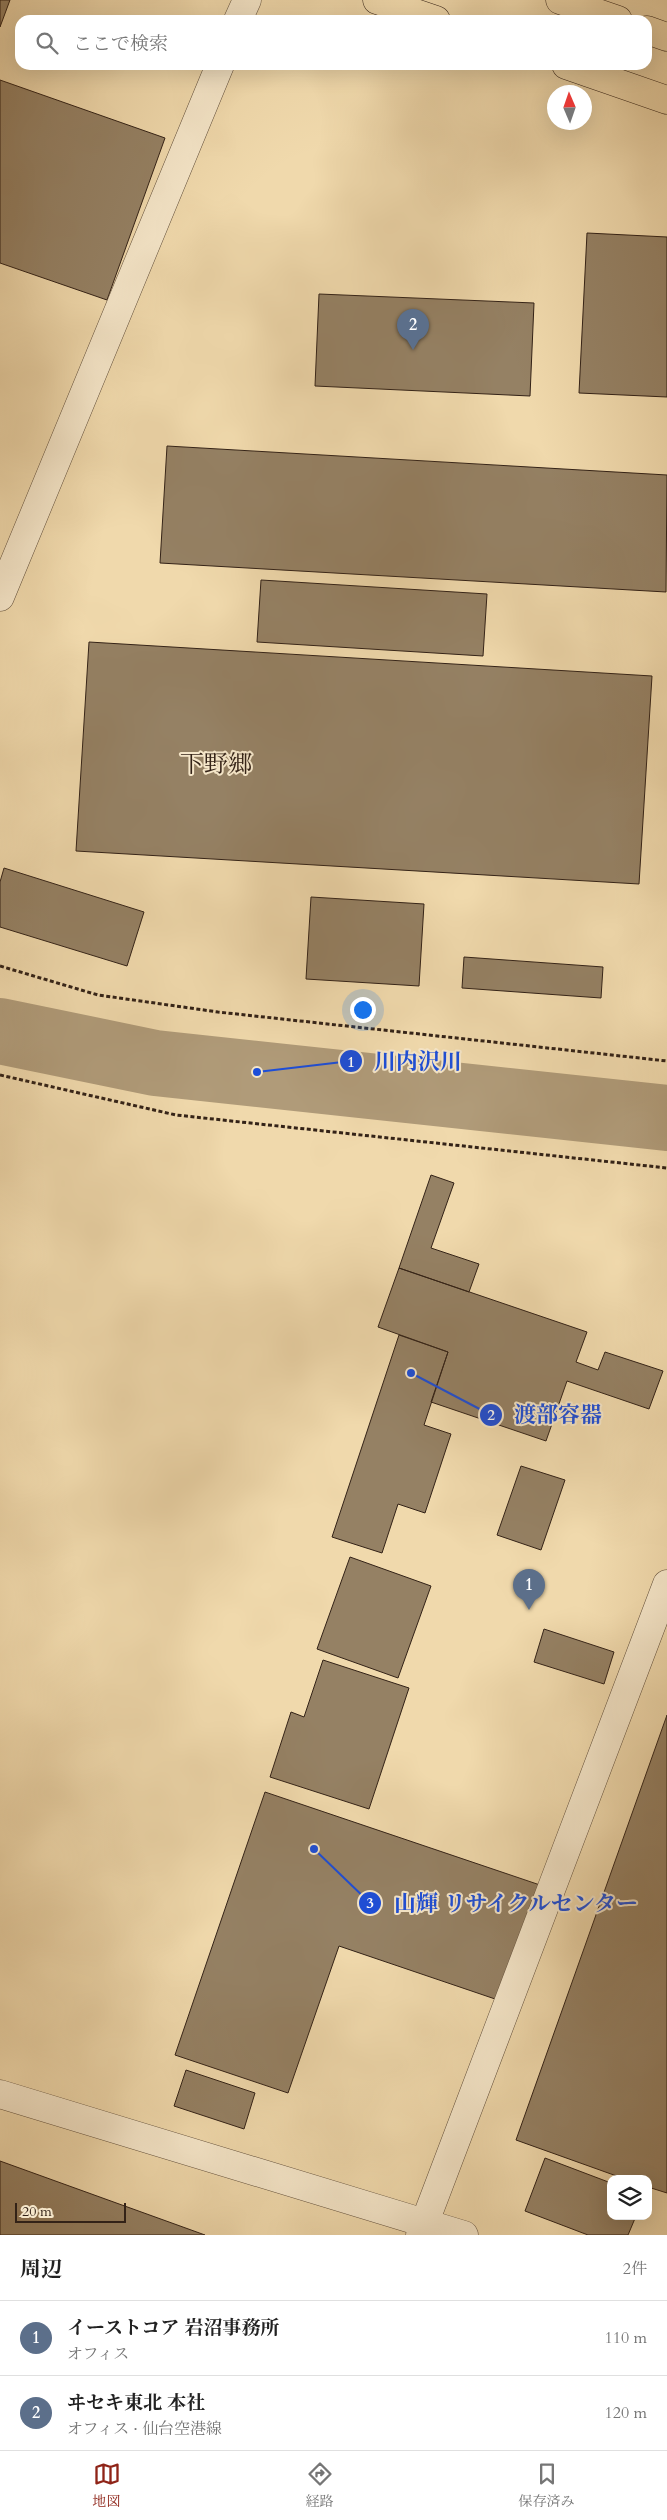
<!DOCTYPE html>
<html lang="ja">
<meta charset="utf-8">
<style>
body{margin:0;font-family:Cardo,"Noto Serif JP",serif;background:#f6f6f6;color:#222}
.controls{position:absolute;right:15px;bottom:15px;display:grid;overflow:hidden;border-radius:10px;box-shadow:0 5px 20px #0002}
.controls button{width:45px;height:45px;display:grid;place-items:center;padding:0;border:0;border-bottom:1px solid #e0e0e0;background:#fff;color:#222;font:25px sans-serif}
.compass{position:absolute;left:547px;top:85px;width:45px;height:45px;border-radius:50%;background:#fff;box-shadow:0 5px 20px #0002;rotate:358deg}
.scale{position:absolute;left:15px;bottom:12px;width:111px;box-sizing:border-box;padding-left:5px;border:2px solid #332217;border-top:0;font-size:14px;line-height:18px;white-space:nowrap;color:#332217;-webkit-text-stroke:4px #f5e6c9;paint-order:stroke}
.you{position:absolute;left:362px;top:1009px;width:18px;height:18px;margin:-12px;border:4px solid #fff;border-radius:50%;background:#1a73e8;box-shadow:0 0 0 8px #1a73e833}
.badge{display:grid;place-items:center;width:32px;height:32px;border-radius:50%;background:#8f2418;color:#fff;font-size:16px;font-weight:700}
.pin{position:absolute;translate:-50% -41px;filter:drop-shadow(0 1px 2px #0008)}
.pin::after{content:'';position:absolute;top:26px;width:18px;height:15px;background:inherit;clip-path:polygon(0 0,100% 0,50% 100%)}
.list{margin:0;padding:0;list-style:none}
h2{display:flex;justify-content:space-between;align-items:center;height:65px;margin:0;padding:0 20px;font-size:21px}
h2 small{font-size:16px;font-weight:400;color:#767676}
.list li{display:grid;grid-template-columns:32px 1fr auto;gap:15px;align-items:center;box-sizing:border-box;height:75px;padding:0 20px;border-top:1px solid #e0e0e0}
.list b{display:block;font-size:19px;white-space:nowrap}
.list p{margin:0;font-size:16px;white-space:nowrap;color:#767676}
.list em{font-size:16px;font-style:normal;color:#767676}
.icon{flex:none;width:28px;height:28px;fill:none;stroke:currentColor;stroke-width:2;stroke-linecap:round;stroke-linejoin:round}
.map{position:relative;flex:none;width:667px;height:2235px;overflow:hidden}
.search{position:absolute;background:#fff;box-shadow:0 5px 20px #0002;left:15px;right:15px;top:15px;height:55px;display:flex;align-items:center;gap:12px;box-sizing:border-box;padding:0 18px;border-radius:15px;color:#767676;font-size:19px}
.sheet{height:215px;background:#fff}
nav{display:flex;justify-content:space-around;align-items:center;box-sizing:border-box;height:70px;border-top:1px solid #e0e0e0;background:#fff;font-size:14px;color:#767676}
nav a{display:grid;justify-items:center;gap:2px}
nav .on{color:#8f2418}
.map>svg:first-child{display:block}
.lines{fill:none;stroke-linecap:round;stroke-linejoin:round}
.river{stroke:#b09b79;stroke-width:66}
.building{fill:#958164;stroke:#332217}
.minor-casing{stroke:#62503c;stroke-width:29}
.tertiary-casing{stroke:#62503c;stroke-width:29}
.primary-casing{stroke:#332217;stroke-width:29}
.path{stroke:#332217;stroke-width:3;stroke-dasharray:4 2.5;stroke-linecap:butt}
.minor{stroke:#f5e6c9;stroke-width:28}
.tertiary{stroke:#f5e6c9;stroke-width:28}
.primary{stroke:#f0d9ac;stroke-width:28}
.labels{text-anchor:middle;stroke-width:4;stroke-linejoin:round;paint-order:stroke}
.quarter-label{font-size:24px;fill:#332217;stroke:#f5e6c9}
.leader{fill:none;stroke:#1d4ed8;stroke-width:2}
.callout-dot{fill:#1d4ed8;stroke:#f5e6c9;stroke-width:2}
.mark-label{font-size:15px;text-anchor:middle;font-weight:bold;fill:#fff}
.callout-label{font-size:22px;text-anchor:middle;font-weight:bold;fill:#1d4ed8;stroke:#f5e6c9;stroke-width:4;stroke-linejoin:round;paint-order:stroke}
</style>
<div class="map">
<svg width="667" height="2235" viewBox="0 0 667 2235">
<rect width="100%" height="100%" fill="#f0d9ac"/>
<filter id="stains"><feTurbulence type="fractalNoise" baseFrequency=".004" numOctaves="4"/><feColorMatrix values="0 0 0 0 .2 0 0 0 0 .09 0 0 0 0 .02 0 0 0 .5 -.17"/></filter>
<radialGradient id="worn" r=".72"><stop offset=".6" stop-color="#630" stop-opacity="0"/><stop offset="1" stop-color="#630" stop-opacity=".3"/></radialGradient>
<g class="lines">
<path class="river" d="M0 1031 155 1063 667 1118"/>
</g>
<path class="building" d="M0 0H10L0 27Z
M0 80 165 138 107 300 0 263Z
M587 233 667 237V397L579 393Z
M319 294 534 303 530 396 315 386Z
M167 446 667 475 666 592 160 563Z
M261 580 487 594 483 656 257 642Z
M89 642 652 676 639 884 76 851Z
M4 868 144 912 127 966 0 927V882Z
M311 897 424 904 419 986 306 979Z
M464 957 603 967 601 998 462 988Z
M431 1175 454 1183 431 1248 479 1264 469 1292 399 1268Z
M399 1268 587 1332 576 1362 598 1370 605 1352 663 1371 649 1409 567 1381 546 1441 431 1402 448 1352 378 1327Z
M399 1335 448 1352 424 1425 451 1434 425 1513 398 1504 382 1553 332 1537Z
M521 1466 565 1480 541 1550 497 1535Z
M350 1557 431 1586 398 1678 317 1649Z
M544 1629 614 1652 604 1684 534 1662Z
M323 1660 409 1688 369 1809 270 1777 291 1712 304 1717Z
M667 1715V2193L648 2187V2179H625L516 2140Z
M265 1792 540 1885 501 2001 339 1946 288 2093 175 2055Z
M186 2070 255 2093 244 2129 174 2106Z
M545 2158 611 2183V2216H636L628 2235H588L525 2211Z
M0 2161 205 2235H0Z"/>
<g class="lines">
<defs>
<path id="minor" d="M238 20 247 0
M0 597 220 65"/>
<path id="tertiary" d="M0 2094 464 2235
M420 2235 667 1584"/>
<path id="primary" d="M377 0 436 20
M560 0 618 20
M647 30 667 37
M566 65 667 100"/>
</defs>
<use href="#minor" class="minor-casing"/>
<use href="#tertiary" class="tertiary-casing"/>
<use href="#primary" class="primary-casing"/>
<path class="path" d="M0 966 98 995 218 1012 667 1061
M0 1075 176 1115 667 1168"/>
<use href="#minor" class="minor"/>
<use href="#tertiary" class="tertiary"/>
<use href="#primary" class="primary"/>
</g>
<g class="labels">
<g class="quarter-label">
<text x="216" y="772">下野郷</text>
</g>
</g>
<path class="leader" d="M257 1072L351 1061M411 1373L491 1415M314 1849L370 1903"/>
<g class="callout-dot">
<circle cx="257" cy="1072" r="5"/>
<circle cx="411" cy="1373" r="5"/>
<circle cx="314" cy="1849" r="5"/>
<circle cx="351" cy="1061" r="12"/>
<circle cx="491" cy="1415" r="12"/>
<circle cx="370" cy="1903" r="12"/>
</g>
<g class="mark-label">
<text x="351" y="1067">1</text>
<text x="491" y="1420">2</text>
<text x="370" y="1908">3</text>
</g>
<g class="callout-label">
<text x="418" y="1069">川内沢川</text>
<text x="558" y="1422">渡部容器</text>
<text x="516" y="1911">山輝 リサイクルセンター</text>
</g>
<rect width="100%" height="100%" filter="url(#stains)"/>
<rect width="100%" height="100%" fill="url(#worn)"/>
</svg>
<div class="controls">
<button><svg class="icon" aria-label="layers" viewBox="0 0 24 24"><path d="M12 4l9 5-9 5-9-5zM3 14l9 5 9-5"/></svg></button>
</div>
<svg class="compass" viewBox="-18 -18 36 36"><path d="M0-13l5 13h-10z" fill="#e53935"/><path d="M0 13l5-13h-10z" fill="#767676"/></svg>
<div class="scale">20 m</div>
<div class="you"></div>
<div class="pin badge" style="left:529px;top:1610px;background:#5c6f8a">1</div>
<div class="pin badge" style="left:413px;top:350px;background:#5c6f8a">2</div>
<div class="search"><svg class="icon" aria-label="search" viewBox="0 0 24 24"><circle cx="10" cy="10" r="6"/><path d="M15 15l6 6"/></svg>ここで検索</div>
</div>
<section class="sheet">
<h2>周辺<small>2件</small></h2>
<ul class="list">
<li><span class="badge" style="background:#5c6f8a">1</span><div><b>イーストコア 岩沼事務所</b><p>オフィス</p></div><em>110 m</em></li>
<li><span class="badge" style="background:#5c6f8a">2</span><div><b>ヰセキ東北 本社</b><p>オフィス · 仙台空港線</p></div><em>120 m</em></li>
</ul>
</section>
<nav>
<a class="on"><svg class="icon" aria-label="map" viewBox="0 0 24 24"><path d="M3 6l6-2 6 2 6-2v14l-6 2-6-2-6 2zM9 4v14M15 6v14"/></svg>地図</a>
<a><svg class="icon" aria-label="directions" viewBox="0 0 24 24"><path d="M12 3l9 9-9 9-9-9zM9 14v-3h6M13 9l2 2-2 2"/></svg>経路</a>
<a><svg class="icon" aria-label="saved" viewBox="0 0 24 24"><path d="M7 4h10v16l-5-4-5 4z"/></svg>保存済み</a>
</nav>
